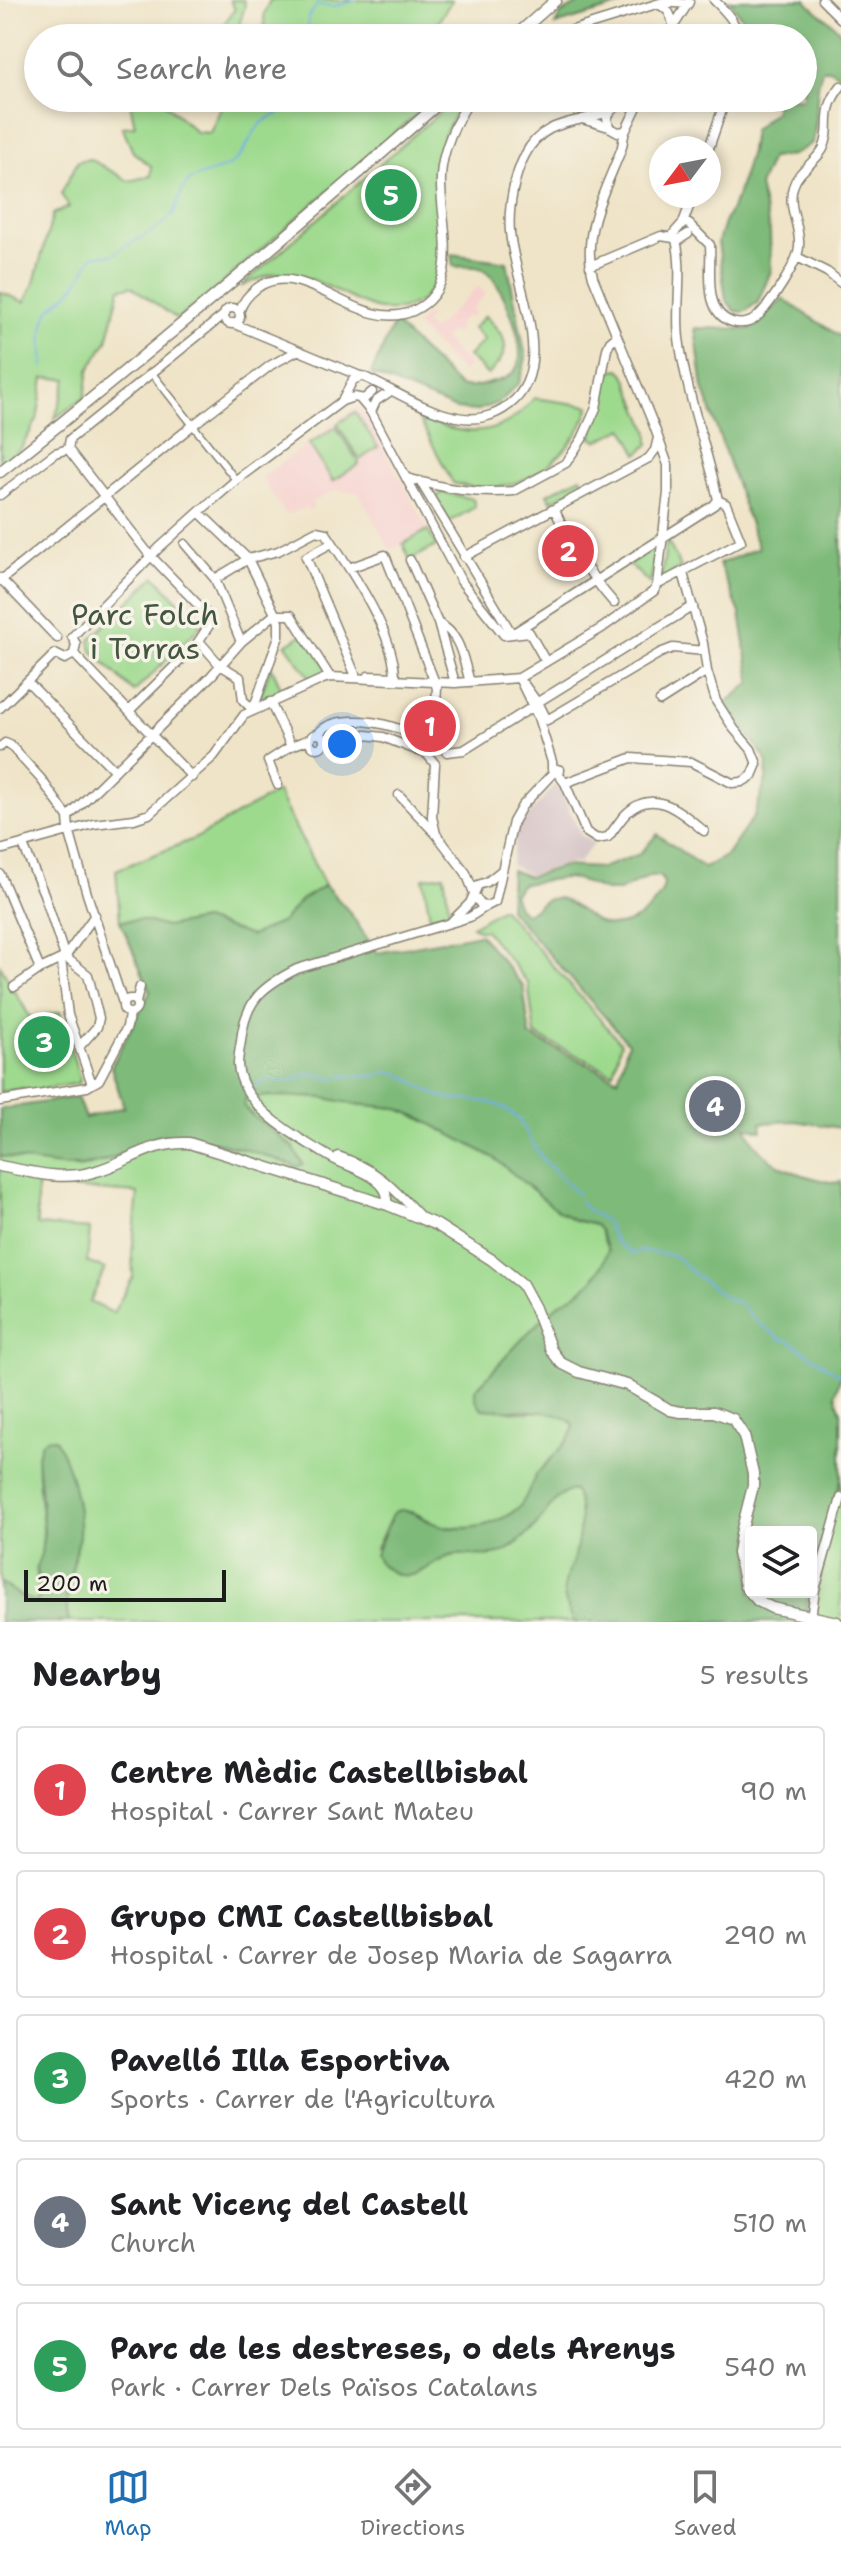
<!DOCTYPE html>
<meta charset="utf-8">
<style>
body{margin:0;font-family:"Shantell Sans",sans-serif;background:#f6f6f6;color:#202124}
.controls{position:absolute;right:24px;bottom:24px;display:grid;overflow:hidden;border-radius:8px;box-shadow:0 4px 12px #0003}
.controls button{width:72px;height:72px;display:grid;place-items:center;padding:0;border:0;border-bottom:2px solid #e0e0e0;background:#fff;color:#202124;font:40px sans-serif}
.compass{position:absolute;left:649px;top:136px;width:72px;height:72px;border-radius:50%;background:#fff;box-shadow:0 4px 12px #0003;rotate:238deg}
.scale{position:absolute;left:24px;bottom:20px;width:202px;box-sizing:border-box;padding-left:8px;border:4px solid #1c1c1c;border-top:0;font-size:22px;line-height:28px;white-space:nowrap;color:#1c1c1c;-webkit-text-stroke:6px #f7f3e8;paint-order:stroke}
.you{position:absolute;left:342px;top:744px;width:28px;height:28px;margin:-20px;border:6px solid #fff;border-radius:50%;background:#1a73e8;box-shadow:0 0 0 12px #1a73e833}
.badge{display:grid;place-items:center;width:52px;height:52px;border-radius:50%;background:#1f6fb2;color:#fff;font-size:26px;font-weight:700}
.pin{position:absolute;translate:-50% -50%;border:4px solid #fff;box-shadow:0 2px 8px #0006}
.list{margin:0;padding:0;list-style:none}
h2{display:flex;justify-content:space-between;align-items:center;height:104px;margin:0;padding:0 32px;font-size:34px}
h2 small{font-size:26px;font-weight:400;color:#757577}
.list li{display:grid;grid-template-columns:52px 1fr auto;gap:24px;align-items:center;box-sizing:border-box;height:128px;margin:0 16px 16px;padding:0 16px;border:2px solid #e0e0e0;border-radius:8px}
.list b{display:block;font-size:30px;white-space:nowrap}
.list p{margin:0;font-size:26px;white-space:nowrap;color:#757577}
.list em{font-size:26px;font-style:normal;color:#757577}
.icon{flex:none;width:44px;height:44px;fill:none;stroke:currentColor;stroke-width:2;stroke-linecap:round;stroke-linejoin:round}
.map{position:relative;flex:none;width:841px;height:1622px;overflow:hidden}
.search{position:absolute;background:#fff;box-shadow:0 4px 12px #0003;left:24px;right:24px;top:24px;height:88px;display:flex;align-items:center;gap:20px;box-sizing:border-box;padding:0 28px;border-radius:44px;color:#757577;font-size:30px}
.sheet{height:824px;background:#fff}
nav{display:flex;justify-content:space-around;align-items:center;box-sizing:border-box;height:112px;border-top:2px solid #e0e0e0;background:#fff;font-size:22px;color:#757577}
nav a{display:grid;justify-items:center;gap:4px}
nav .on{color:#1f6fb2}
.map>svg:first-child{display:block}
.built{fill:#f7d0cd}
.industrial{fill:#d2bec3}
.green{fill:#9eda8e;stroke:#5d7b55;stroke-width:2;fill-rule:evenodd}
.forest{fill:#7eba79;stroke:#4d6b4a;stroke-width:2;fill-rule:evenodd}
.lines{fill:none;stroke-linecap:round;stroke-linejoin:round}
.stream{stroke:#74afe5;stroke-width:2}
.pedestrian-casing{stroke:#868072;stroke-width:9}
.minor-casing{stroke:#868072;stroke-width:11}
.tertiary-casing{stroke:#868072;stroke-width:13}
.pedestrian{stroke:#fff;stroke-width:6}
.minor{stroke:#fff;stroke-width:8}
.tertiary{stroke:#fff;stroke-width:10}
.labels{text-anchor:middle;stroke-width:7;stroke-linejoin:round;paint-order:stroke}
.park-label{font-size:30px;fill:#43553e;stroke:#f7f3e8}
</style>
<div class="map">
<svg width="841" height="1622" viewBox="0 0 841 1622">
<rect width="100%" height="100%" fill="#f7f3e8"/>
<filter id="ink" filterUnits="userSpaceOnUse"><feTurbulence type="fractalNoise" baseFrequency=".0125" numOctaves="2"/><feDisplacementMap in="SourceGraphic" scale="16" xChannelSelector="R" yChannelSelector="G"/><feConvolveMatrix kernelMatrix="1 2 1 2 8 2 1 2 1" color-interpolation-filters="sRGB"/></filter>
<filter id="wash" filterUnits="userSpaceOnUse"><feTurbulence type="fractalNoise" baseFrequency=".006" numOctaves="4" result="noise"/><feDisplacementMap in="SourceGraphic" scale="32" xChannelSelector="R" yChannelSelector="G"/><feGaussianBlur stdDeviation="1.8" result="paint"/><feColorMatrix in="noise" values="0 0 0 0 0 0 0 0 0 0 0 0 0 0 0 0 0 1.4 0 .05"/><feComposite in="paint" operator="in"/></filter>
<g filter="url(#wash)">
<rect width="100%" height="100%" fill="#efe4c8"/>
<path class="built" d="M478 286 486 294 472 309 475 313 471 318 467 315 457 325 460 329 455 334 451 331 443 339 469 365 463 372 416 326 427 314 430 316 424 323 433 331Z
M355 408H362L428 530 390 550 359 493 335 490 311 503 314 508 309 511 306 507 286 515 261 478Z"/>
<path class="industrial" d="M557 783 581 835 594 843 579 862 560 865 530 875 511 865 517 828Z"/>
<path class="green" d="M230 0H243L245 6 236 35 229 38H213L235 9Z
M270 0H452L438 22 446 38H265L264 14Z
M129 98H159L196 132 210 133 225 98H435L209 295 177 319 131 286 120 288 107 341 89 370 85 397 55 418 67 379 44 378 37 420 21 448 0 464V292L25 302 34 283 53 214 69 207 61 194 78 161 90 159 129 181 151 176V166L133 152 122 127 135 126Z
M456 98H464C451 120 437 146 435 172 433 213 457 272 420 301 408 309 392 312 379 309 348 302 306 267 274 274 263 276 251 283 240 287Z
M485 316C509 340 513 349 488 375L468 356 484 340 473 328Z
M620 369 625 374 649 433V444L638 454 624 428 598 441 591 438 602 406 608 375 613 370Z
M534 398 590 406C571 463 512 502 453 483L418 417C463 437 500 441 534 398Z
M355 412 378 447 358 461 359 464 333 481 309 444 336 427 356 458 358 457 337 424Z
M581 477 585 483 551 501 547 494Z
M442 492 473 499 475 507 449 522 436 498Z
M428 530 436 546 410 560 403 544Z
M667 540 681 567 663 578H661Z
M652 549 656 550 650 584 629 564Z
M155 576 201 626 134 692 92 651 90 640Z
M305 633 329 671 311 679 286 645Z
M271 666 283 692 261 702 259 700Z
M277 792 325 885 301 900 282 922 251 936 203 920 166 927 142 920 120 921 116 870 196 838Z
M444 875 450 914 430 917 423 878Z
M502 908 621 1043 613 1073 535 1035 528 983 485 930H479L472 926Z
M0 965 31 1019 60 1012 80 1080 79 1083 28 1092 24 1088 0 1092Z
M268 1096 333 1098 354 1104 396 1108 416 1116 493 1157 557 1210 575 1220 595 1225 600 1230 608 1250 603 1264 592 1281 576 1294 559 1304 528 1333 475 1390C484 1397 497 1409 508 1411 529 1416 559 1403 574 1426 568 1447 549 1458 537 1475 531 1484 527 1499 520 1506 499 1526 466 1532 439 1525 429 1522 421 1514 411 1512 406 1511 398 1513 393 1513L376 1548 383 1567C392 1572 400 1577 412 1575 426 1573 436 1559 450 1556 471 1551 490 1560 510 1548 517 1543 528 1534 534 1528 546 1515 554 1494 573 1490 585 1505 579 1545 573 1563 569 1573 563 1582 564 1593 564 1603 570 1613 574 1622H69C62 1600 73 1565 78 1542 82 1518 68 1460 55 1439 23 1435 45 1514 43 1533 42 1551 40 1570 38 1589L40 1595 37 1602 24 1598 0 1582V1156L80 1168 107 1160 159 1136 193 1138 252 1151 291 1165 293 1147 257 1120 244 1106 245 1099ZM37 1186 138 1193 132 1253 133 1277 113 1313 90 1302 105 1269 87 1262 90 1229 37 1225Z
M841 1479V1622H804L808 1592H811V1582Z"/>
<path class="forest" d="M585 0H638L555 25 561 14Z
M729 0H806C814 12 836 23 840 32 841 42 841 62 841 73L839 75 829 69 822 70C813 93 820 119 812 143L793 155 771 158 759 186 770 233 771 271 758 302 744 312 735 311 726 300 718 242 724 223 737 197 750 151 753 130 775 111V98H803V38H744L741 17Z
M451 254 507 262 526 358 519 383 500 402 476 411 456 409 371 374 394 323 459 386C470 389 479 386 490 383 503 380 515 376 519 362 525 342 502 281 484 270 473 264 463 268 453 266Z
M783 299 841 337V1128L795 1121 761 1123 762 1131 746 1127C761 1166 799 1176 836 1183L841 1181V1376L835 1394 841 1412V1479L811 1582V1532H751V1592H808L804 1622H574C570 1613 565 1603 564 1593 563 1582 569 1572 572 1563 579 1546 585 1505 573 1490 553 1494 546 1516 533 1528 527 1535 517 1543 510 1548 493 1561 474 1553 455 1555 432 1558 418 1585 392 1572 384 1568 379 1564 375 1555L393 1513 399 1510C412 1510 421 1518 433 1523 461 1534 497 1527 519 1507 527 1499 530 1484 537 1474 549 1458 568 1447 574 1426 560 1405 506 1412 482 1409L475 1398V1390L528 1333 559 1304 576 1294 592 1281 603 1264 608 1250 600 1230 595 1225 575 1220 557 1210 493 1157 416 1116 396 1108 354 1104 325 1098 268 1096 245 1099 244 1106 247 1111 293 1147 303 1164 297 1167C268 1155 190 1131 160 1136 143 1139 125 1153 109 1159 71 1174 38 1162 0 1156V1109L77 1097 85 1118 124 1107 111 1067 150 991 120 921 142 920 166 927 203 920 251 936 282 922 301 900 325 885 348 910 377 953 480 934 523 986 530 1036 618 1079 628 1043 509 909 511 870 529 877 563 866 601 868 640 854 657 834 704 868 727 855 754 816 766 780 767 761 726 703 751 682 740 613 719 564 758 548 703 388 695 328 751 329ZM650 876H659L664 882C664 893 656 901 649 909 643 915 636 920 627 923 597 934 584 907 559 898 539 898 539 909 525 914L518 907 513 894 522 884 563 878 576 879 605 891H619Z
M48 1438 55 1439C69 1460 81 1510 79 1535 76 1563 61 1595 69 1622H0V1582L24 1598 37 1602 40 1595 36 1567 41 1554 44 1531 37 1456 42 1442Z"/>
<g class="lines">
<path class="stream" d="M309 38 308 18 317 5 337 6 356 0
M44 367C43 350 39 325 50 310 57 301 67 296 74 287 83 277 85 264 95 255H109L115 253C131 242 161 230 172 215 179 205 179 190 188 182 197 173 218 173 233 163 247 153 249 134 262 123 275 112 286 115 296 98
M268 1081C284 1082 296 1082 309 1073L334 1079 343 1076H378L383 1072C389 1073 396 1072 401 1075 415 1081 425 1091 440 1096 460 1103 474 1097 495 1104 527 1116 524 1136 543 1159 554 1172 567 1182 578 1195
M255 1085 264 1082
M580 1201 586 1209 606 1221 615 1241 632 1254 641 1251 675 1256 694 1274 731 1301H736C745 1308 753 1319 763 1326 770 1331 774 1332 780 1339L788 1340 841 1376"/>
</g>
</g>
<g filter="url(#ink)">
<g class="lines">
<defs>
<path id="pedestrian" d="M151 372 236 480
M368 675 397 676
M525 684 538 702"/>
<path id="minor" d="M714 0C725 11 737 22 738 38
M822 0 841 19
M657 4C668 8 671 14 673 25
M547 38 663 2 688 4
M666 38 689 2
M611 111 607 118 609 127 618 132 625 131
M582 119 609 127
M709 148 726 98
M683 223 689 224 710 245C712 269 702 312 732 322 742 325 752 323 759 315 771 303 798 263 799 247 801 227 787 207 793 187 798 170 815 163 823 149 834 126 819 114 841 86
M683 223 693 196
M797 257 827 272 841 283
M590 266 661 236 680 239 688 234
M224 316a8 8 0 1 1 16 0a8 8 0 1 1-16 0Z
M239 312C243 301 248 295 257 288 304 254 358 335 413 311 465 287 439 221 441 177 442 150 456 119 472 98
M232 323 360 376
M360 399 371 412 461 581 504 635 529 632 546 662
M342 401 353 380 362 376C392 389 424 411 457 417 475 421 494 417 509 405 559 367 514 283 510 232 508 208 514 176 525 155 548 108 599 130 627 98
M371 412 376 401 388 393
M68 449 148 553 207 614 210 624 196 645 129 711
M68 449 70 439 225 314
M407 478C443 488 476 495 514 491L566 463 582 439 596 408 607 349 610 342 616 337
M420 481 512 634 714 505 718 500 714 482C702 434 685 386 679 338 675 304 685 265 674 233L683 223
M0 495 55 453 68 449
M554 509C571 543 588 574 614 603
M199 512 248 559 279 622V636L253 710
M332 543 306 557 355 674
M185 544 215 579 241 642
M464 557 649 458 655 450 658 438
M410 560 438 623 455 683
M349 568 385 555 437 688 433 749
M0 578 57 638
M215 579 248 559 278 551 316 531 326 533C351 571 393 630 395 676
M0 581 193 425 271 365 297 351
M657 585 741 541 726 504 718 500
M693 606 538 702 547 720 660 653 673 648 704 651
M274 615H291L330 677
M438 623C461 634 463 660 470 682
M72 637 159 548 199 512 236 480 342 401 354 397 364 399 372 392
M199 641 220 665 240 677 243 700 253 710
M55 654 65 659 74 654 76 644 72 637
M74 654 192 777
M519 678 538 717 552 762V769
M28 682 115 771
M660 701 707 671
M270 702 291 746
M0 708 55 654
M318 734C331 716 370 720 390 726 404 730 418 737 432 743
M310 741a7 7 0 1 1 14 0a7 7 0 1 1-14 0Z
M324 741 331 736 349 733 383 737 427 754 435 764
M0 747 5 743 10 745 41 779 68 817 69 830 87 894 123 1003
M447 752 464 750 534 706
M435 764 432 817 436 834 466 873 474 893
M554 768 560 770 559 775 565 783 586 832 597 839 608 837C615 829 620 819 628 812 655 787 682 813 704 831
M565 783 631 758 691 762 732 783 742 782 752 776 757 764 751 749 734 729 716 701 707 671 703 643 683 573
M278 785 268 761 291 746 310 739
M399 795 436 834
M68 817 211 676 241 642 274 615
M23 845 44 894 65 957
M0 850 94 824 134 819 149 814 214 756 244 715 323 679 330 677 455 683 519 678 602 628 654 591 657 585 668 493V465L654 426 593 277C581 232 605 191 621 150 623 145 623 137 625 132 630 121 636 110 641 98
M0 874 40 969
M474 895 481 905 487 906 495 902 513 822 522 806 552 774
M452 921 470 903 478 885 487 882 502 870
M65 957 88 975 99 1018 97 1027 79 1047
M61 959 68 1015 92 1084
M14 987 40 969 65 957 95 915
M123 1006a7 7 0 1 1 14 0a7 7 0 1 1-14 0Z
M136 1002 140 987
M0 1101 87 1087 99 1080 127 1027 129 1014
M338 1156C379 1170 392 1187 422 1218
M388 1205C387 1201 387 1197 386 1193 378 1173 346 1167 330 1157 298 1138 241 1107 238 1065 238 1057 240 1048 241 1041 245 1000 263 986 297 969L470 917 487 906
M811 1618 815 1590 841 1498"/>
<path id="tertiary" d="M513 38 556 0
M0 472C152 352 299 226 445 98
M0 1166C30 1172 63 1181 93 1172 128 1163 150 1141 189 1143L388 1205 437 1225 492 1260 522 1284 535 1308 551 1350 561 1363 579 1372 627 1385 670 1410 681 1412H714L733 1419 744 1436 753 1474V1486L742 1529 738 1553 745 1586 758 1601 772 1608 837 1622"/>
</defs>
<use href="#pedestrian" class="pedestrian-casing"/>
<use href="#minor" class="minor-casing"/>
<use href="#tertiary" class="tertiary-casing"/>
<use href="#pedestrian" class="pedestrian"/>
<use href="#minor" class="minor"/>
<use href="#tertiary" class="tertiary"/>
</g>
</g>
<g class="labels">
<g class="park-label">
<text x="145" y="625">Parc Folch<tspan x="145" dy="34">i Torras</tspan></text>
</g>
</g>
</svg>
<div class="controls">
<button><svg class="icon" aria-label="layers" viewBox="0 0 24 24"><path d="M12 4l9 5-9 5-9-5zM3 14l9 5 9-5"/></svg></button>
</div>
<svg class="compass" viewBox="-18 -18 36 36"><path d="M0-13l5 13h-10z" fill="#e53935"/><path d="M0 13l5-13h-10z" fill="#757577"/></svg>
<div class="scale">200 m</div>
<div class="you"></div>
<div class="pin badge" style="left:430px;top:726px;background:#e0444e">1</div>
<div class="pin badge" style="left:568px;top:551px;background:#e0444e">2</div>
<div class="pin badge" style="left:44px;top:1042px;background:#2e9e5b">3</div>
<div class="pin badge" style="left:715px;top:1106px;background:#6b7280">4</div>
<div class="pin badge" style="left:391px;top:195px;background:#2e9e5b">5</div>
<div class="search"><svg class="icon" aria-label="search" viewBox="0 0 24 24"><circle cx="10" cy="10" r="6"/><path d="M15 15l6 6"/></svg>Search here</div>
</div>
<section class="sheet">
<h2>Nearby<small>5 results</small></h2>
<ul class="list">
<li><span class="badge" style="background:#e0444e">1</span><div><b>Centre Mèdic Castellbisbal</b><p>Hospital · Carrer Sant Mateu</p></div><em>90 m</em></li>
<li><span class="badge" style="background:#e0444e">2</span><div><b>Grupo CMI Castellbisbal</b><p>Hospital · Carrer de Josep Maria de Sagarra</p></div><em>290 m</em></li>
<li><span class="badge" style="background:#2e9e5b">3</span><div><b>Pavelló Illa Esportiva</b><p>Sports · Carrer de l'Agricultura</p></div><em>420 m</em></li>
<li><span class="badge" style="background:#6b7280">4</span><div><b>Sant Vicenç del Castell</b><p>Church</p></div><em>510 m</em></li>
<li><span class="badge" style="background:#2e9e5b">5</span><div><b>Parc de les destreses, o dels Arenys</b><p>Park · Carrer Dels Països Catalans</p></div><em>540 m</em></li>
</ul>
</section>
<nav>
<a class="on"><svg class="icon" aria-label="map" viewBox="0 0 24 24"><path d="M3 6l6-2 6 2 6-2v14l-6 2-6-2-6 2zM9 4v14M15 6v14"/></svg>Map</a>
<a><svg class="icon" aria-label="directions" viewBox="0 0 24 24"><path d="M12 3l9 9-9 9-9-9zM9 14v-3h6M13 9l2 2-2 2"/></svg>Directions</a>
<a><svg class="icon" aria-label="saved" viewBox="0 0 24 24"><path d="M7 4h10v16l-5-4-5 4z"/></svg>Saved</a>
</nav>
